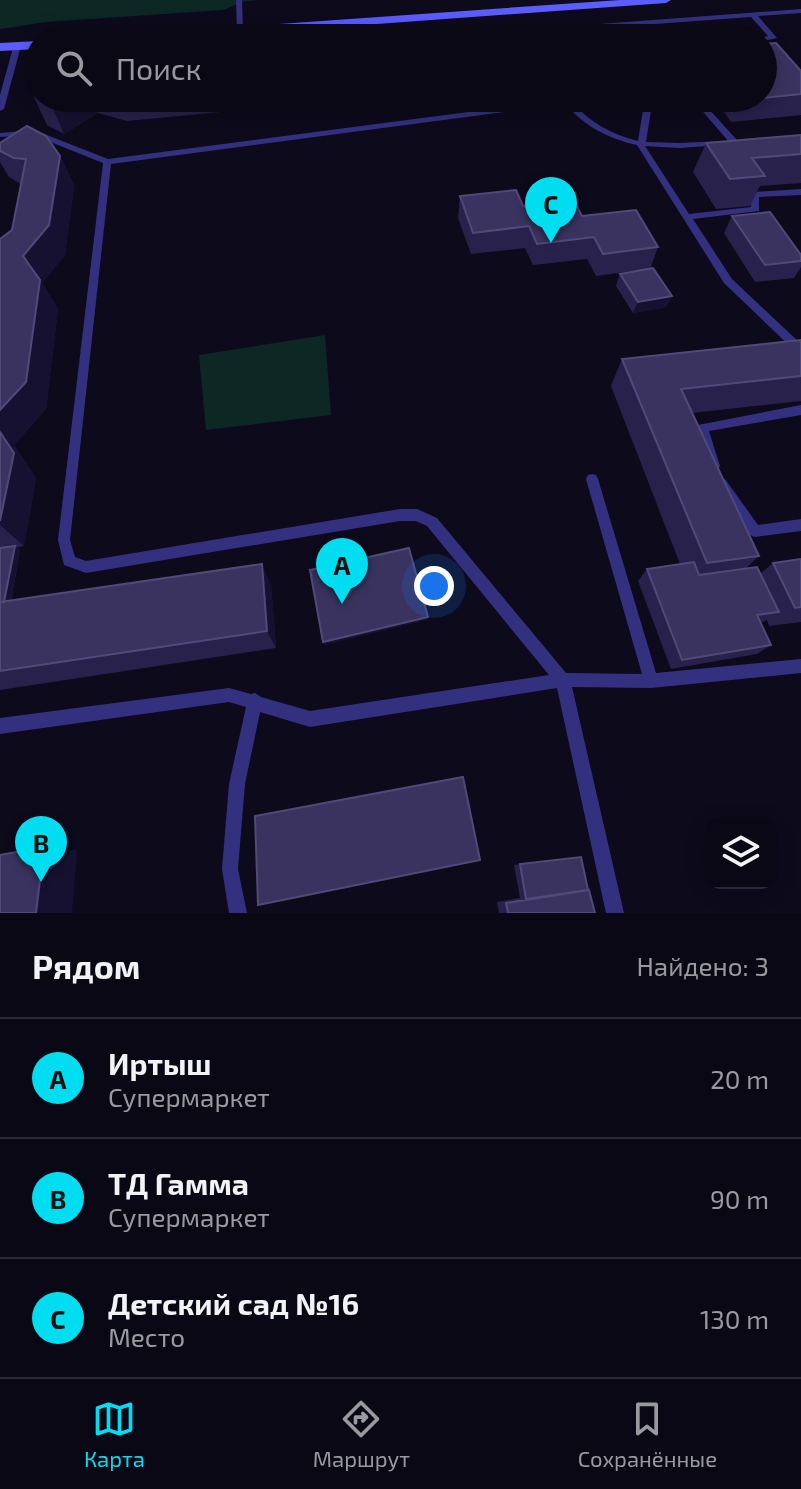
<!DOCTYPE html>
<html lang="ru">
<meta charset="utf-8">
<style>
body{margin:0;font-family:"Exo 2",sans-serif;background:#13111e;color:#f1f3f6}
.controls{position:absolute;right:24px;bottom:24px;display:grid;overflow:hidden;border-radius:16px;box-shadow:0 4px 20px #0003}
.controls button{width:72px;height:72px;display:grid;place-items:center;padding:0;border:0;border-bottom:2px solid #2a2934;background:#0a0815;color:#f1f3f6;font:40px sans-serif}
.you{position:absolute;left:434px;top:586px;width:28px;height:28px;margin:-20px;border:6px solid #fff;border-radius:50%;background:#1a73e8;box-shadow:0 0 0 12px #1a73e833}
.badge{display:grid;place-items:center;width:52px;height:52px;border-radius:50%;background:#00ddf0;color:#111;font-size:26px;font-weight:700}
.pin{position:absolute;translate:-50% -66px;filter:drop-shadow(0 2px 4px #0008)}
.pin::after{content:'';position:absolute;top:42px;width:28px;height:24px;background:inherit;clip-path:polygon(0 0,100% 0,50% 100%)}
.list{margin:0;padding:0;list-style:none}
h2{display:flex;justify-content:space-between;align-items:center;height:104px;margin:0;padding:0 32px;font-size:34px}
h2 small{font-size:26px;font-weight:400;color:#999aa0}
.list li{display:grid;grid-template-columns:52px 1fr auto;gap:24px;align-items:center;box-sizing:border-box;height:120px;padding:0 32px;border-top:2px solid #2a2934}
.list b{display:block;font-size:30px;white-space:nowrap}
.list p{margin:0;font-size:26px;white-space:nowrap;color:#999aa0}
.list em{font-size:26px;font-style:normal;color:#999aa0}
.icon{flex:none;width:44px;height:44px;fill:none;stroke:currentColor;stroke-width:2;stroke-linecap:round;stroke-linejoin:round}
.map{position:relative;flex:none;width:801px;height:913px;overflow:hidden}
.search{position:absolute;background:#0a0815;box-shadow:0 4px 20px #0003;left:24px;right:24px;top:24px;height:88px;display:flex;align-items:center;gap:20px;box-sizing:border-box;padding:0 28px;border-radius:44px;color:#999aa0;font-size:30px}
.sheet{height:464px;background:#0a0815}
nav{display:flex;justify-content:space-around;align-items:center;box-sizing:border-box;height:112px;border-top:2px solid #2a2934;background:#0a0815;font-size:22px;color:#999aa0}
nav a{display:grid;justify-items:center;gap:4px}
nav .on{color:#00ddf0}
.map>svg:first-child{display:block}
.green{fill:#0d2725}
.lines{fill:none;stroke-linecap:round;stroke-linejoin:round}
.lane{fill:#33317f;fill-rule:evenodd}
.secondary{fill:#5d5cff;fill-rule:evenodd}
.wall{fill:#28214c}
.shaded-wall{fill:#161131}
.building{fill:#3a3360;stroke:#504a79;stroke-width:2}
</style>
<div class="map">
<svg width="801" height="913" viewBox="0 0 801 913">
<rect width="100%" height="100%" fill="#0d0a1c"/>
<path class="green" d="M0 0H258L245 1 223 10 46 22 0 29Z
M325 335 331 415 206 430 199 355Z"/>
<g class="lines">
<path class="lane" d="M236 0H242L243 31 240 33 237 31Z
M801 9V13L758 16 777 38 763 41V38H761L768 36 751 17 464 38H432L436 36Z
M199 31 230 36 234 38H217L197 34V32Z
M14 44 21 46 4 109 0 111V95Z
M594 98 573 103C591 123 611 134 638 141L645 98H653L646 142 679 143 724 141V145L679 148 645 146 689 214 751 207 750 195 754 192 801 189V195L759 197V211L693 219 732 279 801 344V354L797 353 724 283 637 145C607 138 586 127 565 104L111 164 70 540 75 557 86 561 400 509H417L437 518 566 673 642 674 586 479 588 475 592 474 596 475 598 479 656 673 801 659V673L651 688 572 687 624 913H606L557 688 310 727 260 712 245 784 238 869 247 913H229L222 869 229 784 246 707 229 702 0 734V718L229 688 251 694 255 693 261 697 310 711 549 675 427 526 416 521H400L86 573 64 565 58 540 103 163 33 135 0 137V133L34 130 108 159 567 99Z
M691 98H699L736 139V143H730Z
M801 405V415L709 431 720 466 718 470 714 471 710 470 696 428 698 425Z
M721 478 725 479 758 525 801 519V531L755 537 750 535 717 487 715 483 717 479Z"/>
<path class="secondary" d="M620 0H671L666 3 184 38H129L135 34Z
M38 41V49L0 51V43Z"/>
</g>
<path class="wall" d="M801 71V115L731 122 722 109H715L706 98H763Z
M33 95 38 98H354L273 107 254 100 231 111 127 121 98 113 64 134 47 125Z
M387 98H497L389 108Z
M801 135V183L760 186 750 206 716 209 693 172 706 143Z
M0 143 60 156 74 185 65 255 42 283 58 309 46 409 14 445 36 478 24 546 17 547 20 551 11 601 271 584 276 648 0 690V239L12 230 21 184 9 177 0 162Z
M460 196 582 216 658 247 650 269 672 296 666 307 633 313 616 286 620 274 647 269 596 276 587 259 533 265 525 248 471 254 458 218Z
M732 216 801 255V267L794 278 755 282 724 233Z
M801 340V401L692 413 759 556 746 568 760 574 773 563 801 559V622L769 626 767 620 761 623 771 645 757 654 671 669 638 581 647 569 680 564 611 386 622 359Z
M581 857 588 890 595 913H499L497 902 520 898 514 865Z"/>
<path class="shaded-wall" d="M62 98H92L98 113 64 134 51 104Z
M228 98H254V100L231 111Z
M60 156 74 185 65 255 42 283 58 309 46 409 14 445 36 478 24 546 0 525V410L23 256Z
M672 296 666 307 633 313 638 302Z
M15 546 20 551 7 620 1 617Z
M262 564 271 584 276 648 267 631Z
M428 617 427 620 324 645 323 642Z
M44 847 77 850 72 913H36Z"/>
<path class="building" d="M776 43 801 71V94L763 98V44Z
M38 98H62L51 104Z
M27 126 46 136 60 156 49 225 23 256 40 280 26 382 0 410V239L12 230 26 159 14 158 0 151V143Z
M801 135V154L752 158 765 176 730 179 706 143Z
M516 190 523 206 574 201 582 216 636 210 658 247 603 254 594 237 537 244 529 226 473 233 460 196Z
M770 212 801 255V261L765 265 732 216Z
M653 268 672 296 638 302 620 274Z
M801 340V376L681 389 759 556 707 563 622 359Z
M0 432 14 453 0 521Z
M15 546 4 602H0V548Z
M409 548 428 617 323 642 310 570Z
M801 559V607L795 608 773 563Z
M694 562 699 575 757 567 779 612 757 615 771 645 682 660 647 569Z
M262 564 267 631 0 671V602Z
M463 777 480 860 258 905 255 816Z
M44 847 36 913H0V855Z
M581 857 588 890 526 899 520 864Z
M589 890 595 913H508L506 903Z"/>
</svg>
<div class="controls">
<button><svg class="icon" aria-label="layers" viewBox="0 0 24 24"><path d="M12 4l9 5-9 5-9-5zM3 14l9 5 9-5"/></svg></button>
</div>
<div class="you"></div>
<div class="pin badge" style="left:342px;top:604px">A</div>
<div class="pin badge" style="left:41px;top:882px">B</div>
<div class="pin badge" style="left:551px;top:243px">C</div>
<div class="search"><svg class="icon" aria-label="search" viewBox="0 0 24 24"><circle cx="10" cy="10" r="6"/><path d="M15 15l6 6"/></svg>Поиск</div>
</div>
<section class="sheet">
<h2>Рядом<small>Найдено: 3</small></h2>
<ul class="list">
<li><span class="badge">A</span><div><b>Иртыш</b><p>Супермаркет</p></div><em>20 m</em></li>
<li><span class="badge">B</span><div><b>ТД Гамма</b><p>Супермаркет</p></div><em>90 m</em></li>
<li><span class="badge">C</span><div><b>Детский сад №16</b><p>Место</p></div><em>130 m</em></li>
</ul>
</section>
<nav>
<a class="on"><svg class="icon" aria-label="map" viewBox="0 0 24 24"><path d="M3 6l6-2 6 2 6-2v14l-6 2-6-2-6 2zM9 4v14M15 6v14"/></svg>Карта</a>
<a><svg class="icon" aria-label="directions" viewBox="0 0 24 24"><path d="M12 3l9 9-9 9-9-9zM9 14v-3h6M13 9l2 2-2 2"/></svg>Маршрут</a>
<a><svg class="icon" aria-label="saved" viewBox="0 0 24 24"><path d="M7 4h10v16l-5-4-5 4z"/></svg>Сохранённые</a>
</nav>
